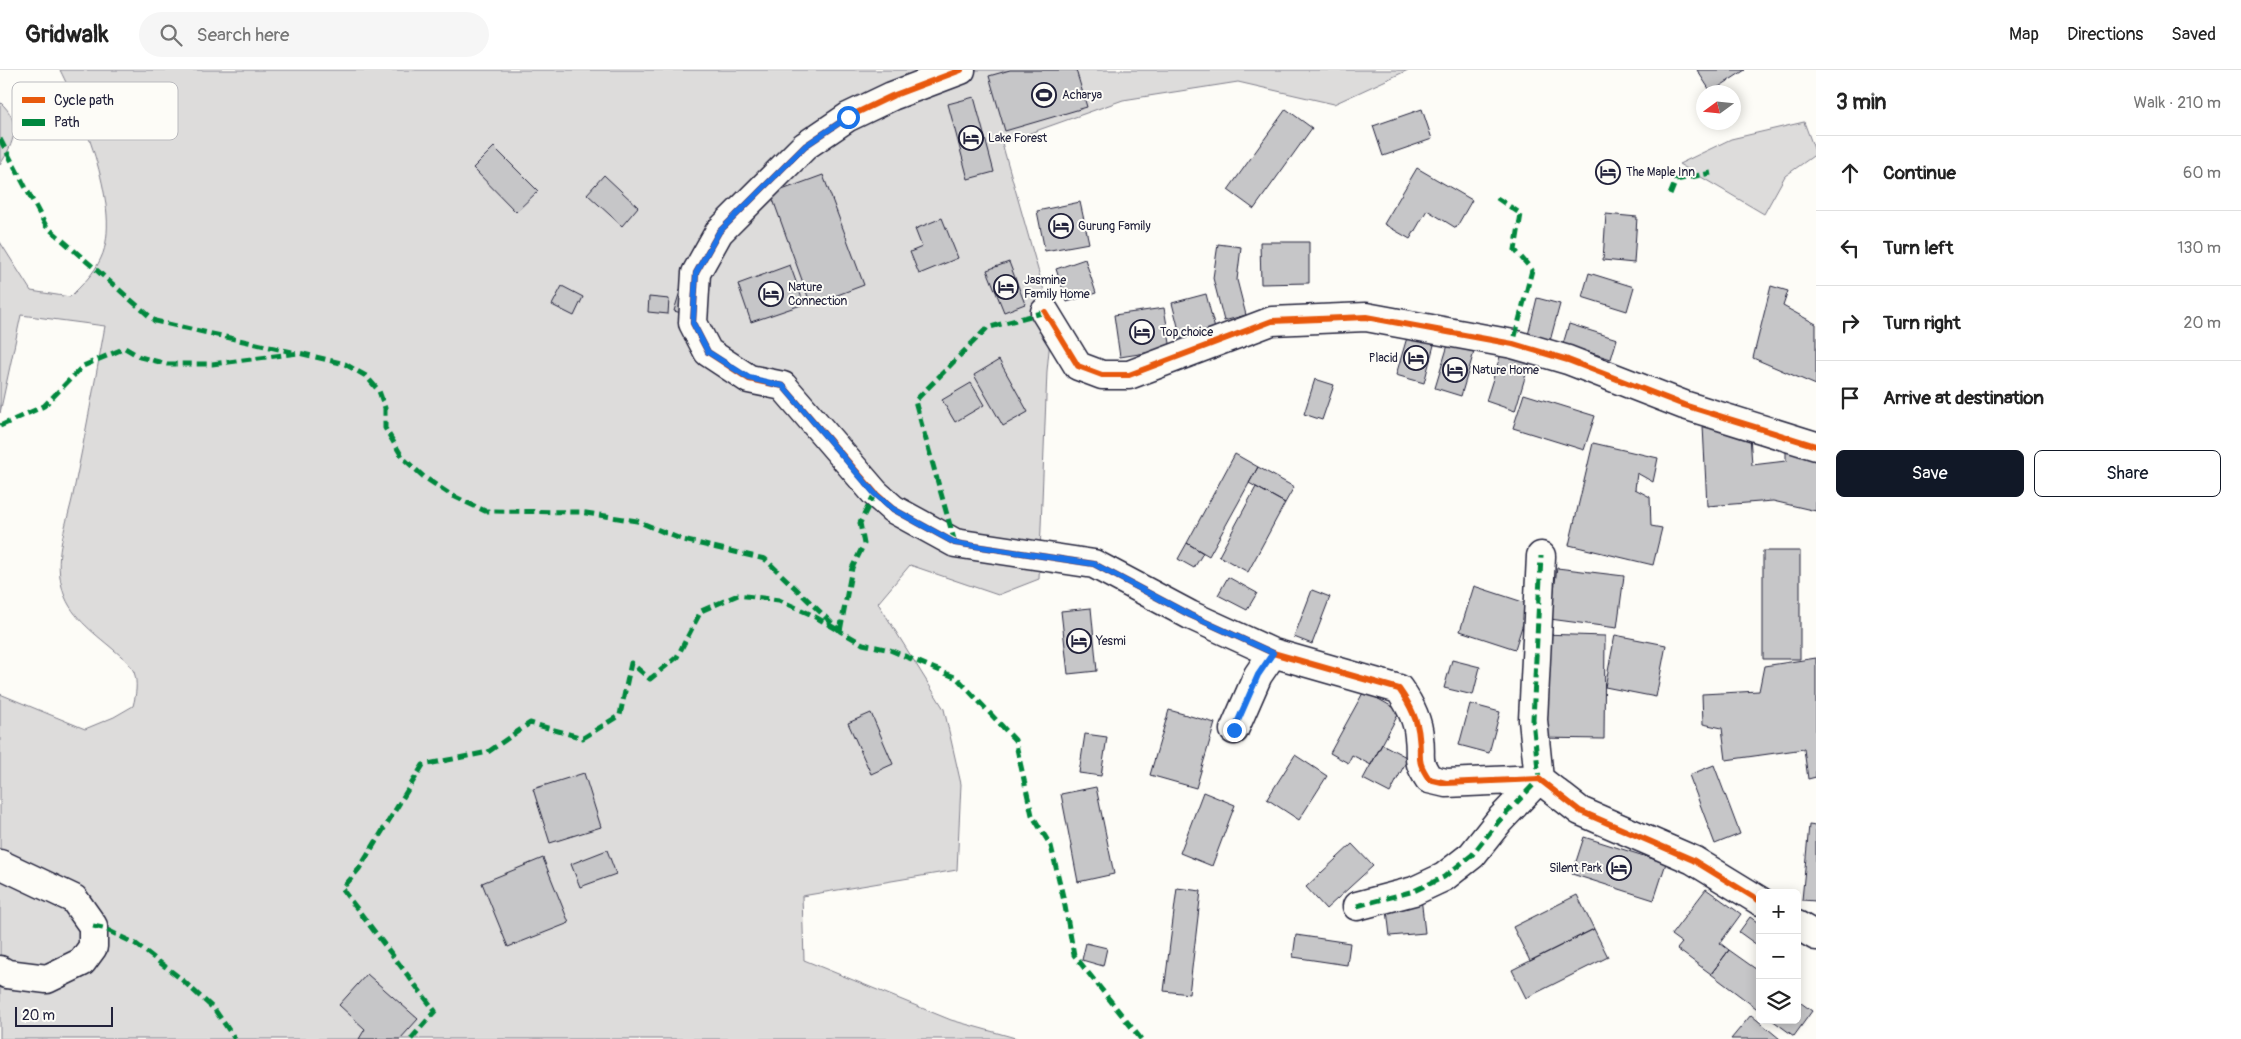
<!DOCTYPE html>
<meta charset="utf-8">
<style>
body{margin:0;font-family:Pangolin,sans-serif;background:#f6f6f6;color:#222}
.controls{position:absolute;right:15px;bottom:15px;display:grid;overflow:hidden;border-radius:8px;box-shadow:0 2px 12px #0003}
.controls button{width:45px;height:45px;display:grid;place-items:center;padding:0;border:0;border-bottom:1px solid #e0e0e0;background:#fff;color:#222;font:25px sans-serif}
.compass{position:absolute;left:1696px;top:15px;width:45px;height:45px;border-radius:50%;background:#fff;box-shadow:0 2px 12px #0003;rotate:255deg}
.scale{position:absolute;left:15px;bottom:12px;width:98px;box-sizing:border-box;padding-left:5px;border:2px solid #22223b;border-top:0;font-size:14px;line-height:18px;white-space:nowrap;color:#22223b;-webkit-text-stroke:4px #fdfcf7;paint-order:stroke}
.stop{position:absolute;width:15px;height:15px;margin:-11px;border:4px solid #1a73e8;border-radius:50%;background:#fff}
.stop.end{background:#1a73e8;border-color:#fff;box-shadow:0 1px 5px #0008}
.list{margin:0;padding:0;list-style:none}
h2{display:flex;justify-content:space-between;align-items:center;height:65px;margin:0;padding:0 20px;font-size:21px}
h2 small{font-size:16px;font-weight:400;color:#767676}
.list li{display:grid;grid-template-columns:32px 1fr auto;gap:15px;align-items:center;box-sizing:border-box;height:75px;padding:0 20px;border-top:1px solid #e0e0e0}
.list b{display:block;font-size:19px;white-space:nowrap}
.list em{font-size:16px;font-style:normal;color:#767676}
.actions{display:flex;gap:10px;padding:15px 20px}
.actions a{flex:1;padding:11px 0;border:1px solid #111827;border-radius:8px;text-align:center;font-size:18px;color:#111827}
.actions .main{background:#111827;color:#fff}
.icon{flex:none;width:28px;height:28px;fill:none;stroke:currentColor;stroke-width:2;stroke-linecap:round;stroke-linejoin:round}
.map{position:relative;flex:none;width:1816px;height:969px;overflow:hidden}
header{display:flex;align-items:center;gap:30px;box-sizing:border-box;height:70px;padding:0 25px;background:#fff;border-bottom:1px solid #e0e0e0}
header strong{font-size:24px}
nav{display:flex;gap:28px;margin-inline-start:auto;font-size:18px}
.search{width:350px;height:45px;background:#f6f6f6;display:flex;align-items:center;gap:12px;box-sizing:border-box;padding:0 18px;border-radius:28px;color:#767676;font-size:19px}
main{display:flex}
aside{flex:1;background:#fff}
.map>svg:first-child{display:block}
.green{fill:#dddcdb;stroke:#807f8b}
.building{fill:#c6c6c8;stroke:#22223b}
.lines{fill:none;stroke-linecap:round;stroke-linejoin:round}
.minor-casing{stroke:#22223b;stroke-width:31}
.minor{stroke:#fdfcf7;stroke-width:28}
.quiet{stroke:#00873e;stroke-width:5;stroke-dasharray:10 5;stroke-linecap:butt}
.cycleway-casing{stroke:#fdfcf7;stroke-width:9}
.cycleway{stroke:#e8590c;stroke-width:6}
.route{stroke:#1a73e8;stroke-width:6}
.labels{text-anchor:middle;stroke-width:4;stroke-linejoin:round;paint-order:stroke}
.poi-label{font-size:12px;fill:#22223b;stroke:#fdfcf7;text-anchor:start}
.key{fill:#fdfcf7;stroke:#bbbbbf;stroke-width:1}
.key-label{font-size:14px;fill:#22223b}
</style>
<header>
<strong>Gridwalk</strong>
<div class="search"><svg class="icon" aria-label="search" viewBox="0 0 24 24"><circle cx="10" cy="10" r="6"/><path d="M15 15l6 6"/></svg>Search here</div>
<nav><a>Map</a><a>Directions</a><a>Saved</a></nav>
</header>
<main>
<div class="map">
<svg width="1816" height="969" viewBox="0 0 1816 969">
<rect width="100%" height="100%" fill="#fdfcf7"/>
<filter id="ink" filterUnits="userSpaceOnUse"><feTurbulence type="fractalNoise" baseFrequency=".02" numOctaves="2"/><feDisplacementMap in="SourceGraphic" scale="10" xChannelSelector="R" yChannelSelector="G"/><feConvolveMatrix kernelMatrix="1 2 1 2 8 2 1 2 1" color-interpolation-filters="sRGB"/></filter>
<g filter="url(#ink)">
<path class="green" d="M60 0H1408L1334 34 1238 12 1123 30 1002 73 1052 249 1047 301 1039 509 998 525 910 495 878 533 944 639 961 714 957 800 802 826 804 890 951 950 1019 969H0V624L85 659 114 647 133 636C136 625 138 613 134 602 130 593 121 586 114 580 93 562 68 545 62 517 53 484 68 452 74 420 85 366 95 311 105 256L21 245 0 343V172L31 221 70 227C82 215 94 204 101 188 123 141 82 44 60 0Z
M0 32C23 53 14 72 0 95Z
M1804 52 1816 84 1785 106 1764 144 1679 94 1731 69Z"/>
<path class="building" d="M1010 0H1076L1087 37 1005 61 989 6Z
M1697 0H1745L1711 22Z
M974 27 994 102 968 109 948 34Z
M1286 39 1312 58 1254 139 1228 120Z
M1422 39 1432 69 1383 86 1373 56Z
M494 77 538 121 516 142 473 98Z
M1417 98 1472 130 1456 158 1427 140 1410 169 1384 154Z
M604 105 638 137 622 156 587 124Z
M823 105 864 215 811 235 771 124Z
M1080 132 1089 173 1045 181 1037 141Z
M1606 144 1637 147 1634 193 1603 190Z
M942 148 958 188 919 204 910 182 922 177 915 159Z
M1260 172H1309V213L1261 214Z
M1218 174 1241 177 1237 210 1246 245 1224 251 1213 208Z
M1085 189 1096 223 1067 232 1056 199Z
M1009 192 1025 234 1004 242 987 200Z
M790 195 804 234 751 252 738 214Z
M1589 203 1634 217 1627 241 1582 227Z
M683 211 685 244 674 241Z
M562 216 583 227 574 246 552 235Z
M1771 216 1788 221 1783 236 1816 254V315L1753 288Z
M1206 224 1216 263 1182 272 1172 233Z
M649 227 669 229 668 244 648 242Z
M1537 228 1560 234 1550 271 1528 265Z
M1164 238 1171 279 1120 287 1114 245Z
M1569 254 1617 269 1611 289 1563 274Z
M1408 264 1435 271 1424 313 1396 305Z
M1504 274 1532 284 1515 341 1486 331Z
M1448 275 1474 282 1461 326 1435 318Z
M999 290 1028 342 1003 356 974 305Z
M1315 309 1334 315 1322 350 1304 344Z
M971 313 984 335 955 352 942 330Z
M1524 324 1595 346 1584 380 1513 358Z
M1703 356 1750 365 1752 395 1786 391V380L1816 388V441L1773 431 1707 436Z
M1593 373 1658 388 1653 412 1637 403 1635 419 1650 427 1651 456 1662 458 1653 495 1569 475Z
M1235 384 1258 397 1209 486 1187 473Z
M1258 397 1294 417 1285 433 1249 413Z
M1256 417 1285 433 1248 502 1219 486Z
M1187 473 1203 483 1194 498 1178 489Z
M1763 481H1800V589H1763Z
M1557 498 1624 506 1617 558 1550 549Z
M1228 507 1257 523 1247 540 1218 525Z
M1474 516 1529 534 1515 579 1460 561Z
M1312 520 1330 527 1312 574 1294 567Z
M1091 538 1097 601 1068 604 1061 541Z
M1541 564 1605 566 1604 669 1539 668Z
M1615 565 1666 575 1656 627 1605 617Z
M1816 588V707L1808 709 1804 679 1726 690 1722 658 1703 654 1702 624 1759 621 1764 596Z
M1452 590 1480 597 1473 625 1444 618Z
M1364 621 1400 641 1371 695 1352 685 1348 693 1330 683Z
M1470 634 1500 642 1489 683 1459 675Z
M1169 640 1215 653 1196 718 1150 705Z
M871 643 893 694 871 704 848 653Z
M1085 664 1107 667 1101 706 1079 703Z
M1382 674 1408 688 1390 723 1363 709Z
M1295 685 1327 706 1299 750 1267 729Z
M1714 695 1740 764 1715 774 1689 705Z
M584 703 601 757 550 773 533 719Z
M1096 717 1114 804 1078 812 1061 724Z
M1203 722 1235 735 1212 796 1180 783Z
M1809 755 1816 756V831L1802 830Z
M1584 767 1666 793 1654 830 1572 804Z
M1352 774 1373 796 1326 839 1306 817Z
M607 780 616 804 580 817 571 794Z
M543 788 569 853 508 877 482 813Z
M1177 818 1201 821 1189 924 1164 921Z
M1706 819 1741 844 1720 873 1729 880 1711 904 1677 879 1682 873 1671 865Z
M1577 825 1594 859 1530 891 1513 857Z
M1421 827 1425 863 1390 866 1386 831Z
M1750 847 1760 854V871L1757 875 1739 862Z
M1594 859 1608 887 1526 928 1512 900Z
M1296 865 1350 873 1347 895 1293 887Z
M1086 873 1107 878 1103 896 1082 890Z
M1729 880 1760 902V941L1711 904Z
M367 904 418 949 400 969H359L365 959 339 935Z
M1797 930 1812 941 1794 966 1772 950H1797Z
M1751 945 1780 969H1731Z"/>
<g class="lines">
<defs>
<path id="minor" d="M961 0 892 26 848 47 805 76 719 162 696 203 693 253 708 282 749 309 783 316 875 423 893 439 955 473 1094 494 1190 545 1273 583 1399 619C1409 633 1418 649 1419 667 1422 689 1415 688 1429 709L1446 713 1539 709 1580 741 1693 790 1760 831
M1045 242 1078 296 1102 305H1129L1272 251 1366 247 1513 274 1568 290 1684 335 1816 376
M1234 660 1258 605 1273 583
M0 794 74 829 93 856V877L82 892 47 909 7 904 0 900
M1357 836 1414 821 1444 807 1472 785 1499 751 1539 709 1533 650 1541 486
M1797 855 1816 866"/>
</defs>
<use href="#minor" class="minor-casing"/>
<use href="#minor" class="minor"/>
<path class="quiet" d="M0 69 46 156 155 251 292 282
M1670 125 1676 110 1711 103
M1497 128 1521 144 1515 180 1532 200 1513 274
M0 356 44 336 83 296 125 278 140 287 167 294H212L299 283 345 294 366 306 379 321 385 338V358L403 388 424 407 451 425 485 441 580 442 637 451 683 470 765 489 840 561 863 574 890 580 957 608 1015 670 1032 745 1051 776 1064 831 1074 885 1141 969
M955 473 915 331 987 258 1045 242 1047 244
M1357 836 1414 821 1444 807 1472 785 1499 751 1539 709 1533 650 1541 486
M93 856 103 858 136 874 180 908 215 940 235 969
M411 969 435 941 342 819 359 799 423 695 488 682 530 653 583 668 620 645 631 593 650 609 677 587 701 541 738 525 779 530 810 544 840 561 852 498 864 474 860 453 875 423"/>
<defs>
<path id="cycleway" d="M961 0 892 26 848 47 805 76 719 162 696 203 693 253 708 282 749 309 783 316 875 423 893 439 955 473 1094 494 1190 545 1273 583 1399 619C1409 633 1418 649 1419 667 1422 689 1415 688 1429 709L1446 713 1539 709 1580 741 1693 790 1760 831
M1045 242 1078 296 1102 305H1129L1272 251 1366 247 1513 274 1568 290 1684 335 1816 376"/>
</defs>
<use href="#cycleway" class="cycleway-casing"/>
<use href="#cycleway" class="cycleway"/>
</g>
</g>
<g class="lines" filter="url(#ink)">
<path class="route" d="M848 47 805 76 719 162 696 203 693 253 708 282 749 308 783 316 875 424 893 439 955 473 1094 494 1190 545 1273 583 1258 605 1234 660"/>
</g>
<defs>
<symbol id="stadium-ring" viewBox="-11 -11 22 22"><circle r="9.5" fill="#fdfcf7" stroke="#22223b" stroke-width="1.5"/><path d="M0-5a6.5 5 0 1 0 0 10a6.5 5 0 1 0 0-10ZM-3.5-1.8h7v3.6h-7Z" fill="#22223b"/></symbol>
<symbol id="hotel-ring" viewBox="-11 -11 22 22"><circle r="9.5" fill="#fdfcf7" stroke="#22223b" stroke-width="1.5"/><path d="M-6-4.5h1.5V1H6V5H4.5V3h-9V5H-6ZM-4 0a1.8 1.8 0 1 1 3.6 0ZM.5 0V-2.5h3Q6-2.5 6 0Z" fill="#22223b"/></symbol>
</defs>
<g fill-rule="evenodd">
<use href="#stadium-ring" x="1030" y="11" width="28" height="28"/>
<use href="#hotel-ring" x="957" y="54" width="28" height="28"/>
<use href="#hotel-ring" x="1594" y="88" width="28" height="28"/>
<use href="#hotel-ring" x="1047" y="142" width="28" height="28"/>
<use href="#hotel-ring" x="992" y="203" width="28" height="28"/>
<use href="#hotel-ring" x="757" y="210" width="28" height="28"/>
<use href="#hotel-ring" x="1128" y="248" width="28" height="28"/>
<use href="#hotel-ring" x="1402" y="274" width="28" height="28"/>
<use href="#hotel-ring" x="1441" y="286" width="28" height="28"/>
<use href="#hotel-ring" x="1065" y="557" width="28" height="28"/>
<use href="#hotel-ring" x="1605" y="784" width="28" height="28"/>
</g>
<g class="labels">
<g class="poi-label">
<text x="1062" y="29">Acharya</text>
<text x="988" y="72">Lake Forest</text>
<text x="1626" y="106">The Maple Inn</text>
<text x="1078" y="160">Gurung Family</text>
<text x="1024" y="214">Jasmine<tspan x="1024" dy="14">Family Home</tspan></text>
<text x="788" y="221">Nature<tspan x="788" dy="14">Connection</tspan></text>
<text x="1160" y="266">Top choice</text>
<text x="1398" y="292" text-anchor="end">Placid</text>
<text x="1472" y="304">Nature Home</text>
<text x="1096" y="575">Yesmi</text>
<text x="1602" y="802" text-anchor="end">Silent Park</text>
</g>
</g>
<rect x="12" y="12" width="166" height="58" rx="8" class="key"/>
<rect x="22" y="27" width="23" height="6" fill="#e8590c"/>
<rect x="22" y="49" width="23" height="7" fill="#00873e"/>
<g class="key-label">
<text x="54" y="35">Cycle path</text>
<text x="54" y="57">Path</text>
</g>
</svg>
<div class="controls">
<button>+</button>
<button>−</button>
<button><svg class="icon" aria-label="layers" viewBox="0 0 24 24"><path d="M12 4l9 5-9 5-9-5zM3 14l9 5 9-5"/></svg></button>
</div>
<svg class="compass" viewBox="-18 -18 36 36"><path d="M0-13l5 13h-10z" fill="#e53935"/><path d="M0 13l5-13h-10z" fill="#767676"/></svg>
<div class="scale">20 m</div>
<div class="stop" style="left:848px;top:47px"></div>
<div class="stop end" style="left:1234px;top:660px"></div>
</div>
<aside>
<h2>3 min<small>Walk · 210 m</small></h2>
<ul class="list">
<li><svg class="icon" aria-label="ahead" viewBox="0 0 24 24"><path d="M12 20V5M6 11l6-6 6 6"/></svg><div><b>Continue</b></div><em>60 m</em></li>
<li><svg class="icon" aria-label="left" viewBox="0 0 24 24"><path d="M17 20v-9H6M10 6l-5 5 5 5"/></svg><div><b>Turn left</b></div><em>130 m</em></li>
<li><svg class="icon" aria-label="right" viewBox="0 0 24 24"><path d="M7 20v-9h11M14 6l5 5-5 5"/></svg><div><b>Turn right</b></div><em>20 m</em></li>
<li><svg class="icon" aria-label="arrive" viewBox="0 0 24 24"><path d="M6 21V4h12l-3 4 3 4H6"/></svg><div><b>Arrive at destination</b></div></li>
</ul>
<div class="actions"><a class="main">Save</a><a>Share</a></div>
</aside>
</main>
